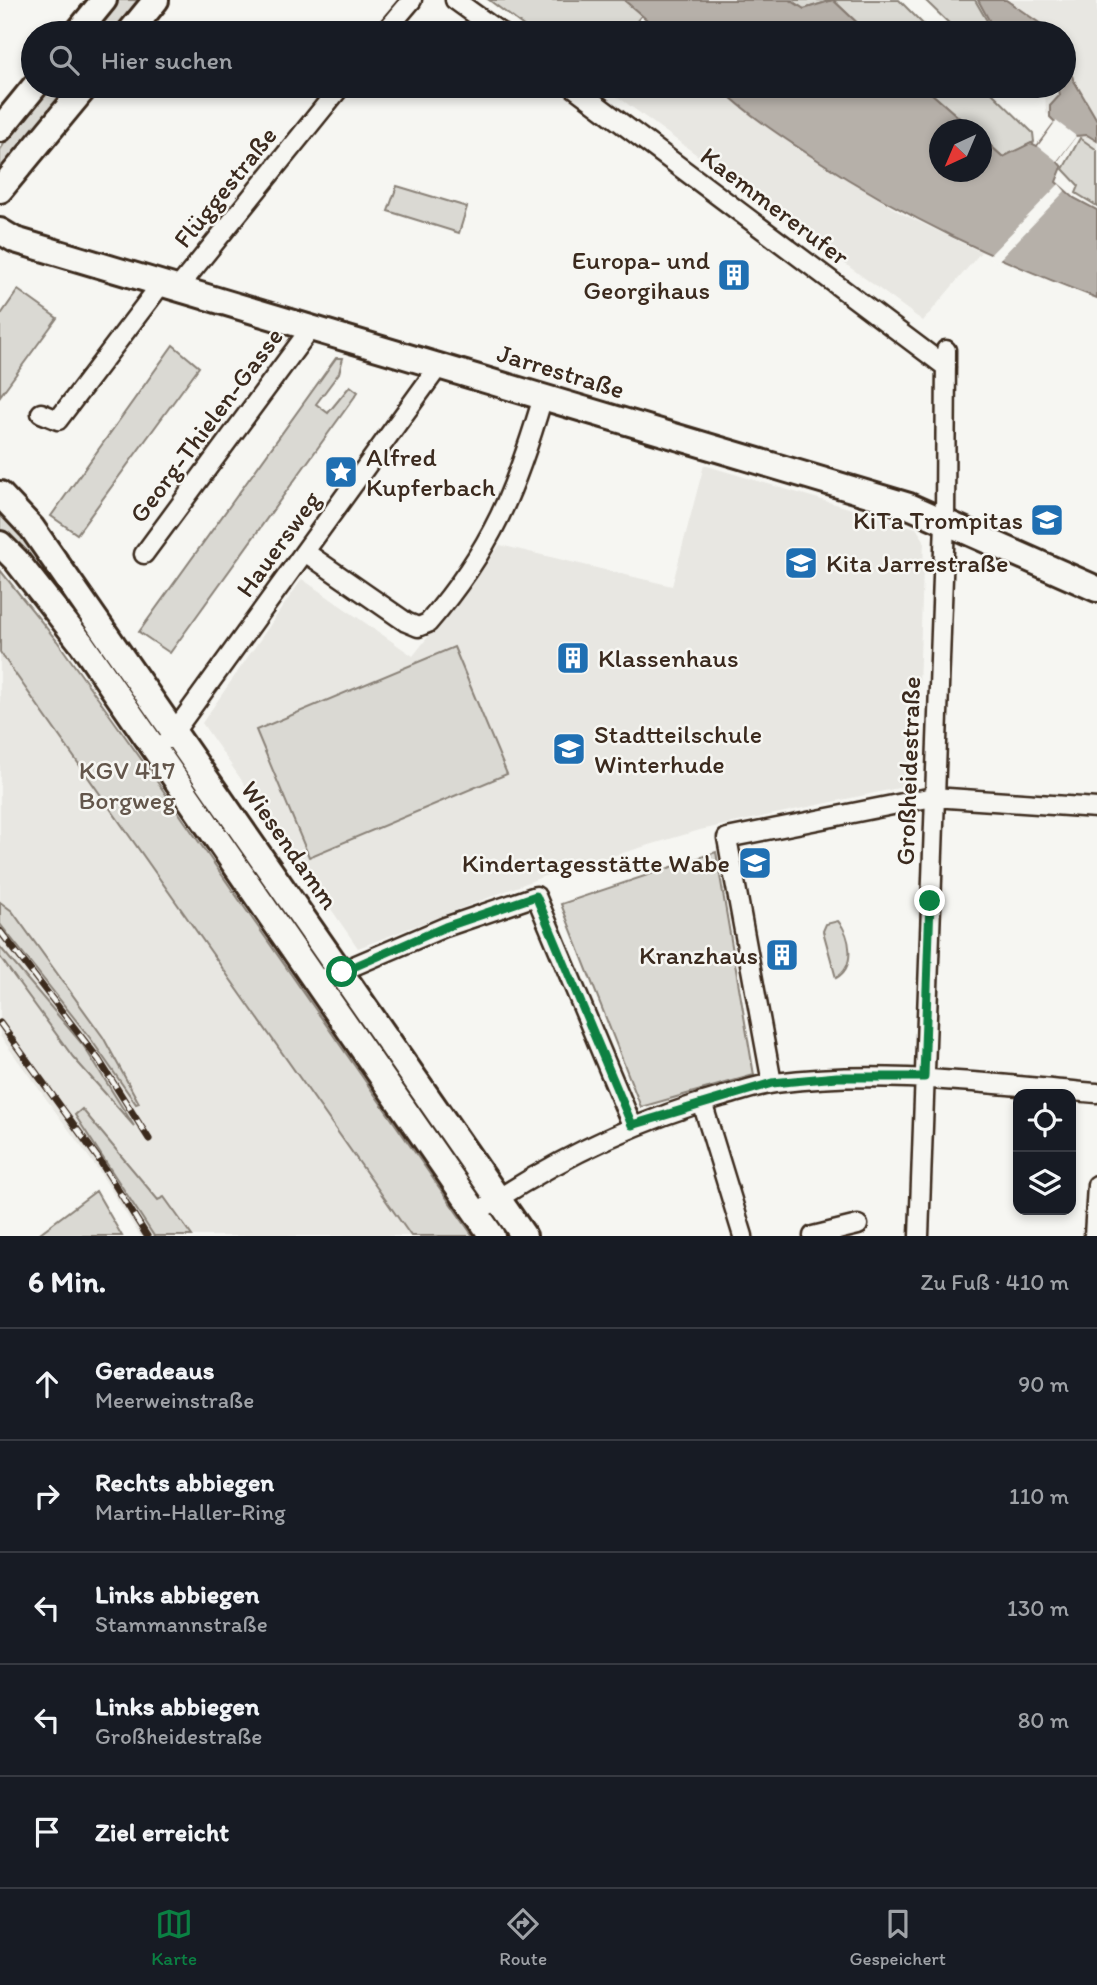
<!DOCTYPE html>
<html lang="de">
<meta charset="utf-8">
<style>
body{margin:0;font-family:Itim,sans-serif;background:#20242c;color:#f1f3f6}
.controls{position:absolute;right:21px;bottom:21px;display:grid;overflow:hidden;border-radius:14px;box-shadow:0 4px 10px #0003}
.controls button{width:63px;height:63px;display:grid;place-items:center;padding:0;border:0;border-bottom:2px solid #363941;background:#171b24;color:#f1f3f6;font:35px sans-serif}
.compass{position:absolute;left:929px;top:119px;width:63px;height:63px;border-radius:50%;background:#171b24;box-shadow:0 4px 10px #0003;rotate:224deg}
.stop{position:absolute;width:21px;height:21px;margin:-16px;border:5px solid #0b8043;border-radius:50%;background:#fff}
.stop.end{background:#0b8043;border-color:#fff;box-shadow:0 2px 7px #0008}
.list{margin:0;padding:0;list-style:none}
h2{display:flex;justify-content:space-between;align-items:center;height:91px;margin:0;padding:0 28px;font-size:30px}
h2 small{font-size:23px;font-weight:400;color:#9ea1a6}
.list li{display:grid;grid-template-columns:46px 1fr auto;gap:21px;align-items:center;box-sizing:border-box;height:112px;padding:0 28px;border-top:2px solid #363941}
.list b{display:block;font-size:26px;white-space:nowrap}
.list p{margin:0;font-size:23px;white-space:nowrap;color:#9ea1a6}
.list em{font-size:23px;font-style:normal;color:#9ea1a6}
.icon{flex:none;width:38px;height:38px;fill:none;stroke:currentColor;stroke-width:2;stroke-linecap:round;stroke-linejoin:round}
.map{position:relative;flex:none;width:1097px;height:1236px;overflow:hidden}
.search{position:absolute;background:#171b24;box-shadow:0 4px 10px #0003;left:21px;right:21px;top:21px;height:77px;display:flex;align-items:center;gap:18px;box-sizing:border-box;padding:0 24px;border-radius:38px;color:#9ea1a6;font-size:26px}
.sheet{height:651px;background:#171b24}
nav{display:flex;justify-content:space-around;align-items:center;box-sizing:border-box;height:98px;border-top:2px solid #363941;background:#171b24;font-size:19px;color:#9ea1a6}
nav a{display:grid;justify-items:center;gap:4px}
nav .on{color:#0b8043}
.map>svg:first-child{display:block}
.built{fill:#e8e7e2}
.green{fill:#dad9d3;stroke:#8a8278;stroke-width:2}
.water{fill:#b6b0a9;stroke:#857a71;stroke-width:2}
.pier{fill:#f6f6f2}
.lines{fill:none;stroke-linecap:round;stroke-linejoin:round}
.street-casing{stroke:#3b2a1e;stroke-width:23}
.secondary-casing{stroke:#3b2a1e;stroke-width:30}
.street{stroke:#f6f6f2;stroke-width:18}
.secondary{stroke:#f6f6f2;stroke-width:24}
.rail-casing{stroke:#3b2a1e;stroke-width:7}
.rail{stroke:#f6f6f2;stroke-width:4.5;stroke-dasharray:13;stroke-linecap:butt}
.route{stroke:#0b8043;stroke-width:9}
.labels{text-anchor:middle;stroke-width:5;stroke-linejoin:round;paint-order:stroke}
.street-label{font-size:26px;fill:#3b2a1e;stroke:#f6f6f2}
.poi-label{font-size:26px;fill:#3b2a1e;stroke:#f6f6f2;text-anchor:end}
.park-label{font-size:26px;fill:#63564b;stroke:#f6f6f2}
</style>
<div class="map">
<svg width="1097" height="1236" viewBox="0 0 1097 1236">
<rect width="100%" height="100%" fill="#f6f6f2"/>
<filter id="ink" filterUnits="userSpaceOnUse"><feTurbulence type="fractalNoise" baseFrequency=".0143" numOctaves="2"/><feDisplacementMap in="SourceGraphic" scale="14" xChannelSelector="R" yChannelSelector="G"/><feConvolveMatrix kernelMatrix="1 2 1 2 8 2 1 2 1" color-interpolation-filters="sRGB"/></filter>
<g filter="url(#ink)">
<path class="built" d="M975 0H1097V150L1046 113 1045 90 1041 86H1064V33H994Z
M603 86H718L779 134 835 171 899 212 981 252 923 321Z
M704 465 916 528 924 540 916 776 908 786 700 830 542 877 358 948 202 723 302 579 413 656 500 545 672 586Z
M0 652 411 1236H140L99 1171 0 1036Z"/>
<path class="green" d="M111 0H150L134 19 117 29 101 23Z
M489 0H624L642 15 627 33H533Z
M790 0H899L932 33H868L833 0 804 9Z
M925 0H975L994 33H959Z
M42 86H76L0 173V150Z
M923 86H985L1033 133 1034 142 1003 157 982 138V130L972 129Z
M1080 138 1097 150V206L1076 193 1079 186 1063 169Z
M397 186 467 207 459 233 388 211Z
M18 290 57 318 0 396V316Z
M173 345 199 367 77 534 51 516Z
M336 358H343L339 373 316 404 328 413 350 386 358 392 170 653 139 632Z
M0 511 17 523 159 721 149 727 0 535Z
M0 570 57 641 149 770 473 1236H411L0 652Z
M454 647 507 774 309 857 256 730Z
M716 852 754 1075 641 1107 561 904Z
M0 902 12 911 103 1037 139 1103 136 1104 90 1038 0 924Z
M838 921C851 935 856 967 836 978L823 931 826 924Z
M0 947 83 1045 134 1126 73 1057 0 957Z
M82 1109 158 1200 164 1197 192 1236H154L75 1115Z
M96 1191 122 1236H36Z"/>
<path class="water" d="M624 0H790L804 9 833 0 868 33H662Z
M978 0H1006L1054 33H996Z
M1064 45 1073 79 1097 120V141L1087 135 1075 136 1057 161 1062 167 1056 182 1074 198 1097 210V298C996 260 906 218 816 159 782 137 747 114 718 86H923L972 129 940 130V172H982V138L1003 157 1031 143 1037 146 1055 122 1050 117V106L1060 95 1058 86H1064Z"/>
<path class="pier" d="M1056 121 1076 136 1057 161 1038 146Z
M1059 184 1065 191 997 262 987 258Z"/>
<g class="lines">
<defs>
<path id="street" d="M455 0 501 33
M384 33 412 0
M572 86 946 367
M178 288 341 86
M41 413 58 420 162 283
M305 552 406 622 418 627 428 623C492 549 516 489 543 397
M144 554 311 328
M169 739 439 366
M316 982 445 927 536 896 632 1125
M772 1083 727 838 933 797 1097 808
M702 1102 743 1236
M476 1213C553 1161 634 1121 724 1096 740 1092 758 1085 775 1083 883 1069 989 1084 1097 1093
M813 1236 858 1225
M919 1236 945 522 946 350
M1094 1236 1097 1185"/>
<path id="secondary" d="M77 33 104 0
M129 33 156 0
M0 129 35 86
M0 190 86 86
M0 231 15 240 909 506 1097 589
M0 494 32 528 524 1236
M0 544 16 560 82 644 492 1236"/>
</defs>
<use href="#street" class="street-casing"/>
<use href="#secondary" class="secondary-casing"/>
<use href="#street" class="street"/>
<use href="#secondary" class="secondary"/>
<defs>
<path id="rail" d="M0 931 99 1060 149 1139
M0 1023 98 1158 147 1236"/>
</defs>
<use href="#rail" class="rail-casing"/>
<use href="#rail" class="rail"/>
</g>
</g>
<g class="lines" filter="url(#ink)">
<path class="route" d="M342 972 445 927 536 896 632 1125 772 1083 837 1077H924L930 901"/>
</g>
<defs>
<symbol id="building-square" viewBox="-11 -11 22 22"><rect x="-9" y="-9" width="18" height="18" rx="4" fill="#1f6fb2" stroke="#f6f6f2"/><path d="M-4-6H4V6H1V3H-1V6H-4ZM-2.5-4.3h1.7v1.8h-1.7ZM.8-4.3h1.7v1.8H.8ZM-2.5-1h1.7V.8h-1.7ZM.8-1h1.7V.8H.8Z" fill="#fff"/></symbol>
<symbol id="sight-square" viewBox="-11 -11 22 22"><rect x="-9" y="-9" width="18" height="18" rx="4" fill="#1f6fb2" stroke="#f6f6f2"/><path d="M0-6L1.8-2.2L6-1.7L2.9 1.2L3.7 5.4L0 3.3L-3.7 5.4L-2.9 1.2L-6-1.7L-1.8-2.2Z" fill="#fff"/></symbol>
<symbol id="school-square" viewBox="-11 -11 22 22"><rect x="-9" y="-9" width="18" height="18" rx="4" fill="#1f6fb2" stroke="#f6f6f2"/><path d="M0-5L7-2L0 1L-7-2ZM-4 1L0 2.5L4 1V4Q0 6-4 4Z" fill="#fff"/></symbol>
</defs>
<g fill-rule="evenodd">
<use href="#building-square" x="715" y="256" width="38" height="38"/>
<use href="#sight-square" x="322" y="453" width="38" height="38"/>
<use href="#school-square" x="1028" y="501" width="38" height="38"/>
<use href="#school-square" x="782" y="544" width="38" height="38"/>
<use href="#building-square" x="554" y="639" width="38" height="38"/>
<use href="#school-square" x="550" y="730" width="38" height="38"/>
<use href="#school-square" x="736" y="844" width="38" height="38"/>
<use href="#building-square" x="763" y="936" width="38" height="38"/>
</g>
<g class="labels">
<g class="street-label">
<text transform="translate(225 187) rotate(-51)" y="9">Flüggestraße</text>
<text transform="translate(775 206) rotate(37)" y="9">Kaemmererufer</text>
<text transform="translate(561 371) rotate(17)" y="9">Jarrestraße</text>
<text transform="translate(206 425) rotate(-53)" y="9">Georg-Thielen-Gasse</text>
<text transform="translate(278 544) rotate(-54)" y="9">Hauersweg</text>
<text transform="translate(908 771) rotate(-88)" y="9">Großheidestraße</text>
<text transform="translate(290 845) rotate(55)" y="9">Wiesendamm</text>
</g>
<g class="poi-label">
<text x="710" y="269">Europa- und<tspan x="710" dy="30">Georgihaus</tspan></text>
<text x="366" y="466" text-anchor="start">Alfred<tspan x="366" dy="30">Kupferbach</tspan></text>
<text x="1023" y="529">KiTa Trompitas</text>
<text x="826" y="572" text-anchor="start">Kita Jarrestraße</text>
<text x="598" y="667" text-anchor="start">Klassenhaus</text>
<text x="594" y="743" text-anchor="start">Stadtteilschule<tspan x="594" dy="30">Winterhude</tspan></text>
<text x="730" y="872">Kindertagesstätte Wabe</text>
<text x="758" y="964">Kranzhaus</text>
</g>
<g class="park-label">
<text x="127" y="779">KGV 417<tspan x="127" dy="30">Borgweg</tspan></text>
</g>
</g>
</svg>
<div class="controls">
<button><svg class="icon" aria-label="locate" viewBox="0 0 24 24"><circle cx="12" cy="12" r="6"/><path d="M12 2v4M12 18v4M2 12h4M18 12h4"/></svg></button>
<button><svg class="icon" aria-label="layers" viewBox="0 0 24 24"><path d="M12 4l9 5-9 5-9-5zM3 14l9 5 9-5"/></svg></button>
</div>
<svg class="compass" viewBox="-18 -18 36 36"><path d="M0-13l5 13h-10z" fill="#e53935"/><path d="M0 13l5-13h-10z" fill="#9ea1a6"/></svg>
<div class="stop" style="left:342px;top:972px"></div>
<div class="stop end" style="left:930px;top:901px"></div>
<div class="search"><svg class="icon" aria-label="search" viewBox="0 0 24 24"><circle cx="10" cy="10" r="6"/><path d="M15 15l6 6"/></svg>Hier suchen</div>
</div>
<section class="sheet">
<h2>6 Min.<small>Zu Fuß · 410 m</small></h2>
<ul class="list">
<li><svg class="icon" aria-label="ahead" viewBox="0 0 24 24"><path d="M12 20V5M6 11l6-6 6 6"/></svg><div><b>Geradeaus</b><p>Meerweinstraße</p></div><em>90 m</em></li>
<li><svg class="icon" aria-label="right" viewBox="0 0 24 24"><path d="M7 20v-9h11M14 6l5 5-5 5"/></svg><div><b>Rechts abbiegen</b><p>Martin-Haller-Ring</p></div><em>110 m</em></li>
<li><svg class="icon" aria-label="left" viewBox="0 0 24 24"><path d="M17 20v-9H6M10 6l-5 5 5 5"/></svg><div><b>Links abbiegen</b><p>Stammannstraße</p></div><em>130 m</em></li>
<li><svg class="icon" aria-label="left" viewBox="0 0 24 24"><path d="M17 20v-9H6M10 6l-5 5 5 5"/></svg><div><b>Links abbiegen</b><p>Großheidestraße</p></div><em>80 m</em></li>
<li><svg class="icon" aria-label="arrive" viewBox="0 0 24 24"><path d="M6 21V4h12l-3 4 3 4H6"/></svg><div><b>Ziel erreicht</b></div></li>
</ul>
</section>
<nav>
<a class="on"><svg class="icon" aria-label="map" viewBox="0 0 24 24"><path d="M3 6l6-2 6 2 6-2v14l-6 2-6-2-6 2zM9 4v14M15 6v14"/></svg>Karte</a>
<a><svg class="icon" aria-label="directions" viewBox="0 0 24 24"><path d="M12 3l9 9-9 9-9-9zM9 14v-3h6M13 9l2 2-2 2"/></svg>Route</a>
<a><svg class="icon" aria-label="saved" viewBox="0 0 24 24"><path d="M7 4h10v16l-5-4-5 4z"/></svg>Gespeichert</a>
</nav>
